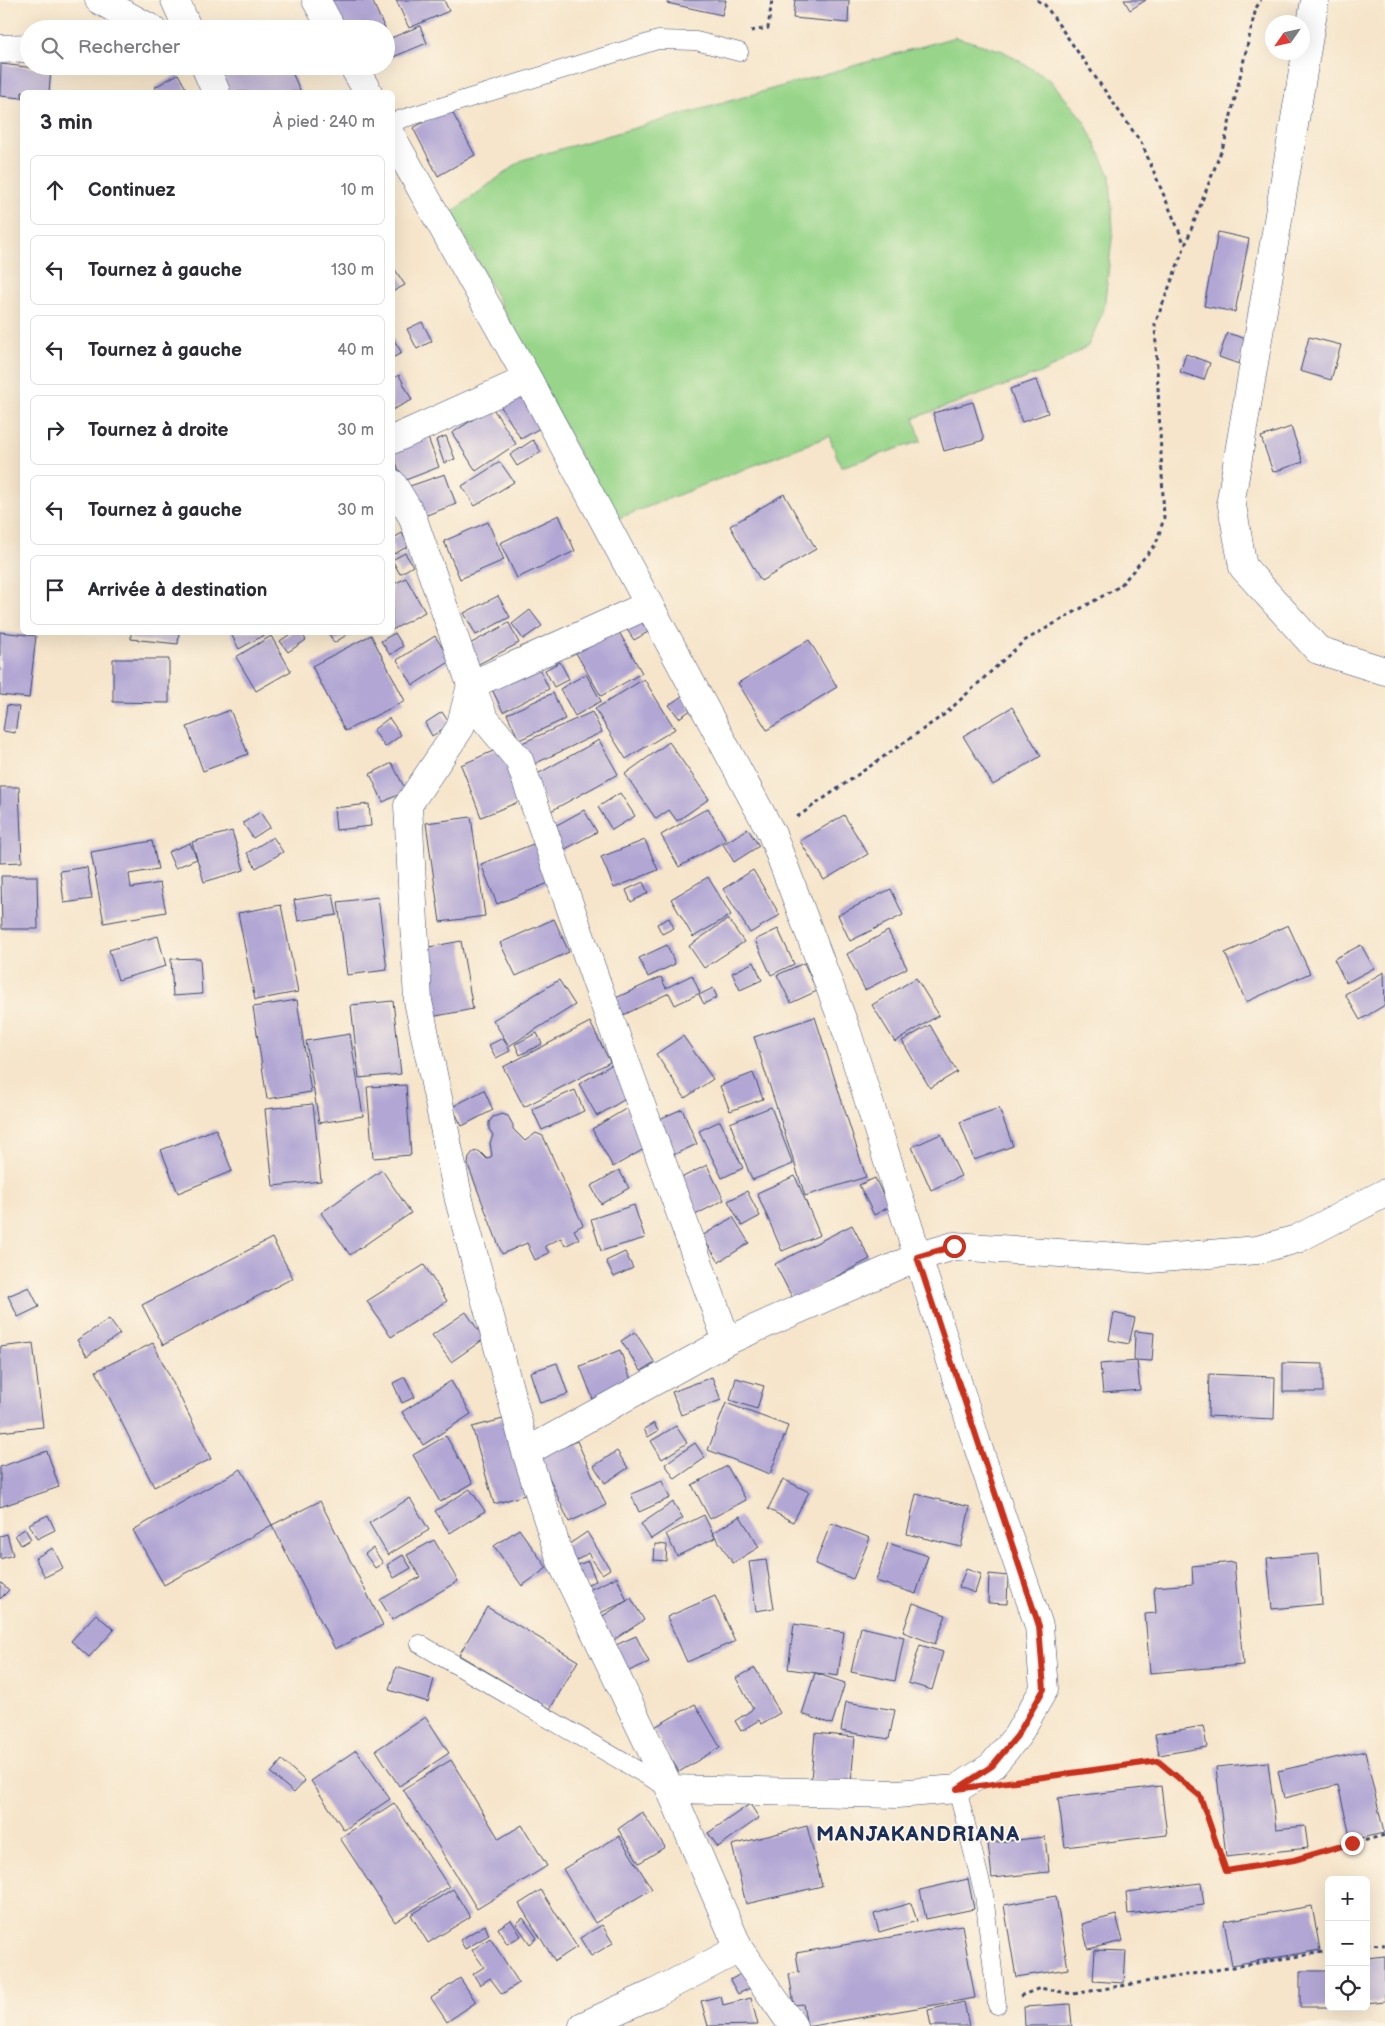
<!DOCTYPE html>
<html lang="fr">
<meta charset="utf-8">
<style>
body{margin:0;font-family:"Balsamiq Sans",sans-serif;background:#f7f7f7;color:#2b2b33}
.controls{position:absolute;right:15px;bottom:15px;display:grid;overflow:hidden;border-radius:8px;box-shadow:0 5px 20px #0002}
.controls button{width:45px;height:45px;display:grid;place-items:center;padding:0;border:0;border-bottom:1px solid #e1e1e2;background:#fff;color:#2b2b33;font:25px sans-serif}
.compass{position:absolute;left:1265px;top:15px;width:45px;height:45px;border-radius:50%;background:#fff;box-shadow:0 5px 20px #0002;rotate:236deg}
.stop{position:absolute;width:15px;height:15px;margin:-11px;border:4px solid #c8321e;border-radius:50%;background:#fff}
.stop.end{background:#c8321e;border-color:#fff;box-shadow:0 1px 5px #0008}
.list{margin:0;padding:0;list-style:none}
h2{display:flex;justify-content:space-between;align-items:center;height:65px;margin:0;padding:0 20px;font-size:21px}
h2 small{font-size:16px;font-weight:400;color:#7c7c81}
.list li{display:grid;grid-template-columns:32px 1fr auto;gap:15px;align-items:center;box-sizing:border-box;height:70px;margin:0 10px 10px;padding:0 10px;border:1px solid #e1e1e2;border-radius:8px}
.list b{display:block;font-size:19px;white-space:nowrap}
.list em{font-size:16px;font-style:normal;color:#7c7c81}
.icon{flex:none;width:28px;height:28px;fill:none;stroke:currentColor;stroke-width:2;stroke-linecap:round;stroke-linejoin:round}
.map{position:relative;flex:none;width:1385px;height:2026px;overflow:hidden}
.search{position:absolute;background:#fff;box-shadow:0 5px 20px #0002;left:20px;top:20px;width:375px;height:55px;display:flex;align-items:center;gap:12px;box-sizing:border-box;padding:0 18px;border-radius:28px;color:#7c7c81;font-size:19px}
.panel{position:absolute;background:#fff;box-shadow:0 5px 20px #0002;left:20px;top:90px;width:375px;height:545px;border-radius:8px}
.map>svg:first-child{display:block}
.green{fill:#98d58a;stroke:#5a8274}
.building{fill:#b2a7d4}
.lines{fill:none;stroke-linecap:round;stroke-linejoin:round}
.service-casing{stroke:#3c4a6e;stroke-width:19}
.minor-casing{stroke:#3c4a6e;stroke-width:29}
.path{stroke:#3c4a6e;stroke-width:3;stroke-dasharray:4 4;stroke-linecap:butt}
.service{stroke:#fff;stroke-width:18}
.minor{stroke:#fff;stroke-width:28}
.route{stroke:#c8321e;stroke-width:6}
.labels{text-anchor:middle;stroke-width:4;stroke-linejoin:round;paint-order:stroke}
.district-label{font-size:21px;font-weight:bold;letter-spacing:1px;fill:#1b2f5e;stroke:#fcf5e5}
</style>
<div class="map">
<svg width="1385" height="2026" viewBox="0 0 1385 2026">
<rect width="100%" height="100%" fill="#fcf5e5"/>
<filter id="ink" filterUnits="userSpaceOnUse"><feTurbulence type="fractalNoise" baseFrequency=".02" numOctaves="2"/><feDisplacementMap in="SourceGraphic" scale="10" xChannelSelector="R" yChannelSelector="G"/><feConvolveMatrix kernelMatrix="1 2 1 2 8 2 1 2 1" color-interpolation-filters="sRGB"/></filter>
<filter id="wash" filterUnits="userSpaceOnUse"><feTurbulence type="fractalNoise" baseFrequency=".0096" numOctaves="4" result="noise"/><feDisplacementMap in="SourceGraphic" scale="20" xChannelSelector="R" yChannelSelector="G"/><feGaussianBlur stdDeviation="1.12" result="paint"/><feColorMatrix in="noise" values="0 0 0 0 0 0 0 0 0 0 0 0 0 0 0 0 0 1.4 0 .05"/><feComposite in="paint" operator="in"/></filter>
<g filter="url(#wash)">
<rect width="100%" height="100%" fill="#f6e5cb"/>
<path class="green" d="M955 37 1003 51 1050 80 1084 121 1110 175 1113 230 1104 309 1088 346 1046 371 914 418 921 441 841 467 829 436 614 520 452 212 522 160Z"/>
<g id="blocks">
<path class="building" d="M328 0H372L385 29H341Z
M396 0H444L449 11 409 28Z
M668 0H726L722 15 667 3Z
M795 0H849L848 23 793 18Z
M1124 0H1146L1130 10Z
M420 26 427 43 386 60V40Z
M1 64 51 70 49 92H22V98L0 96Z
M208 66H289L301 92H220Z
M178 74 188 92H158L155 87Z
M450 108 475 155 438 176 413 128Z
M1218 232 1249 239 1235 312 1204 306Z
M392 265 405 285 392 292Z
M422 322 432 341 417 349 407 329Z
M1227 333 1247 339 1239 364 1219 357Z
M392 337 402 353 392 358Z
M1309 337 1341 345 1331 380 1300 371Z
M1186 354 1210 363 1204 380 1180 372Z
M399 375 412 400 392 410V379Z
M1036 380 1048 413 1022 422 1010 389Z
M517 390 540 428 521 439 498 402Z
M973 402 984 440 944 451 933 413Z
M492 407 516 444 476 471 452 433Z
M1291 427 1303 462 1273 472 1261 437Z
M446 436 455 459 444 463 436 440Z
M428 438 439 467 403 481 392 452Z
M533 440 541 452 517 466 510 455Z
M500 462 514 482 475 506 462 486Z
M445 474 456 504 419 518 407 487Z
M784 494 816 549 761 581 730 526Z
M559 515 575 551 517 578 500 543Z
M488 522 504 560 460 579 444 541Z
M402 533 409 546 394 554 392 539Z
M405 553 413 566 400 574 392 560Z
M406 578 425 612 392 630V585Z
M498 596 510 617 476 635 464 613Z
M530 610 542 626 523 639 512 624Z
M638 616 648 632 634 640 624 625Z
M509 623 519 643 473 667 462 648Z
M618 630 642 673 601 696 576 653Z
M0 632 36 636 29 698 0 695Z
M131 632H179L178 644 131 639Z
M230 632H270L239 649Z
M293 632H301L306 640 288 652 280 641Z
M328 632H351L334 643Z
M395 633 403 646 390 655 381 641Z
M371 635 405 701 345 731 312 666Z
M271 636 291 671 256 691 236 657Z
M435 636 451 661 413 685 397 660Z
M809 640 837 687 767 730 738 683Z
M113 659H169V703L113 702Z
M535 660 549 689 503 712 489 683Z
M560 662 569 679 554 687 545 670Z
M586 674 601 701 575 716 560 689Z
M644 679 675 729 626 759 595 709Z
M553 693 565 719 519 740 507 714Z
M682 696 691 710 679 718 669 705Z
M7 705 19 707 15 733 3 731Z
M1012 707 1041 756 993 785 963 736Z
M230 710 248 754 203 771 187 727Z
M442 712 450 724 432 736 425 723Z
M592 712 602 732 532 765 522 743Z
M389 718 401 735 385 747 373 730Z
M599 740 618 774 551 811 532 777Z
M669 742 709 799 677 821 669 810 656 819 625 774Z
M500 748 521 801 481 817 461 765Z
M392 763 406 791 383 802 370 774Z
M0 787H19L22 862 0 863Z
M620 793 635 816 612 830 598 807Z
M369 804 371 826 336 830 334 808Z
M708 808 726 840 679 867 661 835Z
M584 810 597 832 558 853 546 831Z
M260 812 270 827 253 838 243 823Z
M844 815 868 854 824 880 800 841Z
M471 817 485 916 440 922 426 823Z
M748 829 759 846 734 862 723 844Z
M232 831 244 870 204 882 197 859 175 868 168 852 190 843 197 859 192 842Z
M273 837 283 852 256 868 247 853Z
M645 840 658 870 614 888 601 857Z
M152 841 158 869 129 874 131 888 160 883 166 912 104 923 91 852Z
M536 843 551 882 497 904 481 864Z
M87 867 92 899 64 903 60 871Z
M753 870 780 915 750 933 723 889Z
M1 876H37L38 929H2Z
M708 877 731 915 693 937 671 899Z
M643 882 648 893 631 902 626 890Z
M891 889 903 915 850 941 838 915Z
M333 894 337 915 298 921 294 900Z
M378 897 387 970 347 975 338 902Z
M281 905 298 992 255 1000 238 913Z
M669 918 674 928 662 934 657 924Z
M554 919 569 952 516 976 500 943Z
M728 919 744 942 704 968 689 946Z
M1288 925 1310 973 1246 1002 1225 953Z
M778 929 794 964 771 975 755 940Z
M888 931 907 968 865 990 847 954Z
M158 936 166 966 118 980 109 950Z
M461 941 473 1009 431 1017 419 949Z
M667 945 675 964 648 977 639 958Z
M1361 945 1374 968 1346 983 1334 959Z
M200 958 202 994 173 996 171 959Z
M754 962 762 980 740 990 732 973Z
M804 963 817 991 791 1003 777 975Z
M1384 972 1385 1005 1360 1020 1345 994Z
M692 975 700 993 675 1005 669 993 613 1020 605 1003 661 977 666 988Z
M916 978 939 1015 895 1042 872 1005Z
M559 980 575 1005 509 1046 493 1020Z
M713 988 717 997 704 1004 699 995Z
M297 1000 311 1092 267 1099 253 1007Z
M393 1001 401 1074 359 1078 351 1005Z
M815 1017 866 1177 805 1196 754 1037Z
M590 1022 610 1062 524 1107 503 1067Z
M930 1025 957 1072 930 1088 902 1041Z
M537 1033 542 1044 520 1055 515 1044Z
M350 1034 363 1116 319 1123 306 1041Z
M683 1036 713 1079 685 1098 656 1054Z
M503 1038 510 1051 496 1058 489 1045Z
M613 1064 632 1095 597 1116 579 1084Z
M753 1073 763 1099 730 1111 720 1086Z
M406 1085 411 1155 373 1158 367 1087Z
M484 1090 493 1110 462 1126 452 1107Z
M575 1090 584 1111 542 1130 532 1109Z
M313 1104 321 1181 273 1186 265 1109Z
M629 1107 651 1145 613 1167 592 1129Z
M771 1107 793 1164 752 1180 730 1123Z
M999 1108 1013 1146 974 1160 960 1122Z
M682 1109 697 1144 671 1156 655 1121Z
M502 1114 508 1116 513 1125V1129L525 1141 536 1133 543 1136 583 1225 574 1230 579 1239 565 1246 561 1238 545 1246 549 1253 535 1260 527 1243 502 1254 468 1165 469 1157 473 1152 479 1151 487 1159 492 1156 490 1143 493 1135 489 1129V1122L493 1117Z
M720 1121 743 1168 722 1178 699 1131Z
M216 1129 232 1171 178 1193 161 1150Z
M941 1134 961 1176 931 1190 912 1147Z
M707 1165 724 1200 691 1217 673 1182Z
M382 1170 411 1213 350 1255 321 1213Z
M619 1170 629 1188 601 1204 591 1186Z
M795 1176 820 1235 782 1251 757 1193Z
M875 1178 889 1207 874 1215 859 1185Z
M747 1191 760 1216 742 1226 728 1201Z
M634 1205 645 1238 601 1251 591 1219Z
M733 1217 749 1243 719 1262 702 1236Z
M852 1225 870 1259 793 1299 775 1264Z
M272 1238 293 1278 163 1345 142 1305Z
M625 1252 633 1268 614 1277 606 1261Z
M424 1265 447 1301 391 1337 367 1301Z
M29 1287 39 1307 18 1317 8 1296Z
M466 1312 484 1339 451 1362 432 1335Z
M1114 1313 1135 1318 1129 1344 1109 1340Z
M109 1319 120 1334 87 1356 77 1340Z
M1135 1331 1154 1333 1152 1361 1134 1360Z
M635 1332 655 1363 641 1371 621 1341Z
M33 1343 43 1427 0 1432V1347Z
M153 1343 211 1459 154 1487 96 1371Z
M620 1350 632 1383 593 1399 580 1366Z
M1137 1361 1140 1390 1103 1393 1100 1364Z
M557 1363 568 1394 540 1403 530 1372Z
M1283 1363 1323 1364V1392H1283Z
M1209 1374 1275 1377 1274 1419 1208 1416Z
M405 1377 415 1397 402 1403 393 1383Z
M712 1377 721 1400 681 1415 672 1392Z
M736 1378 764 1386 757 1409 730 1400Z
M451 1381 471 1414 423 1445 402 1412Z
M726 1403 788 1426 770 1474 708 1450Z
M503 1419 525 1495 494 1504 472 1427Z
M654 1423 658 1431 648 1437 644 1429Z
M676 1426 687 1443 662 1459 651 1441Z
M446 1436 473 1483 440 1502 413 1455Z
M577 1441 606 1505 569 1522 540 1457Z
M695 1443 705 1458 675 1479 665 1464Z
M47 1451 59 1487 0 1507V1467Z
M617 1451 628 1468 605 1483 594 1466Z
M727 1466 746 1500 710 1519 692 1485Z
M241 1469 272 1525 164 1585 133 1530Z
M783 1479 809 1492 793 1522 768 1509Z
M662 1481 670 1498 639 1512 631 1494Z
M470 1489 485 1511 450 1533 435 1511Z
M916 1494 970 1507 961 1547 907 1534Z
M410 1498 429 1530 388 1555 369 1523Z
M320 1501 383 1625 335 1649 272 1525Z
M673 1502 683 1518 651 1539 641 1524Z
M48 1515 55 1530 37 1539 29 1524Z
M704 1515 715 1538 677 1556 666 1534Z
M740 1516 759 1547 733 1563 713 1533Z
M831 1523 870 1538 853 1579 815 1564Z
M25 1529 31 1539 21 1545 15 1535Z
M519 1529 547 1568 522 1586 494 1546Z
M587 1532 610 1569 602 1574 588 1553 572 1564 562 1549Z
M7 1534 13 1555 0 1559V1536Z
M434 1540 458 1581 392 1620 380 1600 420 1577 407 1555Z
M888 1543 928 1556 916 1594 876 1581Z
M655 1544 667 1545 666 1561 654 1560Z
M53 1548 63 1568 45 1577 35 1558Z
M373 1548 383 1563 375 1568 365 1554Z
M1319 1554 1322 1604 1272 1609 1267 1558Z
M403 1555 411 1568 394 1578 387 1565Z
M766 1560 774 1608 756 1611 749 1562Z
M588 1561 596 1581 582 1586 573 1567Z
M1234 1562 1243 1665 1150 1673 1145 1614 1156 1613 1154 1587 1193 1584 1192 1566Z
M966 1569 981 1574 975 1593 959 1587Z
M989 1574 1008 1576 1007 1604 988 1603Z
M617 1577 627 1601 591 1617 580 1594Z
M0 1582 9 1590 0 1599Z
M715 1596 735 1641 687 1662 667 1617Z
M631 1598 644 1620 609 1643 595 1621Z
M913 1603 946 1615 935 1644 903 1632Z
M487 1607 578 1661 550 1709 459 1655Z
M96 1614 114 1630 89 1657 71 1641Z
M794 1624 844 1632 838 1676 788 1669Z
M861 1627 904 1637 895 1681 851 1672Z
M636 1636 649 1662 620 1675 607 1649Z
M920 1645 943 1652 932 1690 908 1683Z
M396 1667 434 1679 428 1702 389 1690Z
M755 1668 780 1713 761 1724 759 1720 741 1731 735 1721 753 1709 736 1678Z
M815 1673 845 1683 832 1724 802 1714Z
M846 1702 895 1710 889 1739 841 1731Z
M695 1704 720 1747 679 1772 653 1728Z
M426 1717 449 1753 399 1786 376 1750Z
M1203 1726 1207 1747 1159 1755 1155 1734Z
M815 1733 855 1737 851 1783 811 1780Z
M356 1750 390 1799 344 1830 311 1781Z
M1365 1751 1384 1833 1351 1840 1338 1785 1284 1798 1278 1771Z
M282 1760 305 1781 294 1793 271 1773Z
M451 1760 499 1839 522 1825 547 1866 477 1909 403 1789Z
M1268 1762 1276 1829 1305 1826 1308 1848 1226 1857 1216 1767Z
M1161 1786 1167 1835 1065 1847 1058 1798Z
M394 1803 449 1887 395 1922 340 1838Z
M750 1804 759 1818 718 1847 708 1833Z
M642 1812 665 1847 639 1863 618 1829Z
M807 1826 822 1886 746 1904 732 1845Z
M619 1836 652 1889 595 1923 563 1869Z
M1045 1837 1049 1872 992 1878 988 1843Z
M968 1879 974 1909 926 1919 920 1890Z
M1201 1883 1204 1905 1128 1914 1126 1892Z
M453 1889 470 1917 428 1943 411 1915Z
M541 1890 577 1947 555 1961 519 1904Z
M1056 1896 1068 1969 1016 1977 1004 1905Z
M911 1903 917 1921 879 1932 874 1914Z
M1312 1906 1320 1950 1232 1965 1224 1921Z
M1116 1915 1123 1941 1088 1949 1082 1924Z
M523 1918 537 1938 530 1944 516 1924Z
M511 1920 521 1936 507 1944 498 1928Z
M485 1925 489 1935 465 1949 460 1940Z
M602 1925 613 1943 591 1956 580 1938Z
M962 1925 975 1998 812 2026H807L803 2004 794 2005 789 1974 799 1972 796 1953Z
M490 1938 519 1983 502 1994 490 1978 480 1985 473 1974 484 1967 472 1950Z
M1095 1950 1126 1951 1124 1983 1093 1981Z
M1385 1956V2001L1366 2003V1958Z
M1300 1971H1329V2007H1300Z
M744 1972 752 1987 738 1994 730 1980Z
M460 1978 476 2002 447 2022 431 1998Z
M721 1996 723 2005 751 1998 758 2025 708 2026 701 2001Z
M964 2002 969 2026H931L928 2010Z
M1070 2004 1072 2026H1025L1024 2007Z"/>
</g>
</g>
<g filter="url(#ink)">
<use href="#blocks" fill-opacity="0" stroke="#3c4a6e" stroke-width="1"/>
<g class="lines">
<defs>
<path id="service" d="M392 122 658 40 696 41 739 52
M420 1644 670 1789
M957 1789 984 1895 997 2005"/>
<path id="minor" d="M99 0 152 29
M175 0 188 29
M316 0 332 29
M1315 0 1231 500 1243 567 1318 650 1385 671
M0 49 29 48
M205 66 216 92
M353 66 368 92
M392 137 528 379 772 834 847 1032 977 1444 1039 1626 1044 1689 1017 1736 992 1766 957 1789 897 1794 670 1789
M392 440 528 379
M392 483 412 516 471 685 460 728 408 805 418 1001 459 1200 526 1452 561 1561 670 1789 739 1949 655 1993 583 2026
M727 1341 917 1257 954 1246 1150 1259 1257 1250 1297 1239 1385 1193
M526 1452 727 1341 596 981 519 760 484 718 471 685 648 605
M739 1949 793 2026"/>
</defs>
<use href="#service" class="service-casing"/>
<use href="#minor" class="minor-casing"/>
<path class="path" d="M1037 0 1045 5 1142 144 1185 245
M751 31 768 28 772 0
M797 817 945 714 1024 641 1120 586 1156 544 1164 518 1155 324 1225 141 1256 8 1261 0
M1020 1780 1158 1761 1200 1795 1226 1871 1294 1860 1385 1835
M1366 1944 1385 1945
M1020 1996 1040 1988 1073 1994 1329 1951"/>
<use href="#service" class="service"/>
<use href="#minor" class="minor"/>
</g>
</g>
<g class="lines" filter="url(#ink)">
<path class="route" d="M954 1246 917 1257 1039 1626 1044 1689 1017 1736 992 1766 957 1789 1158 1761 1200 1796 1226 1871 1294 1860 1352 1843"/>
</g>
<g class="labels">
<g class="district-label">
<text x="918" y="1841">MANJAKANDRIANA</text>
</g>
</g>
</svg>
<div class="controls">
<button>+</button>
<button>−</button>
<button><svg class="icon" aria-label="locate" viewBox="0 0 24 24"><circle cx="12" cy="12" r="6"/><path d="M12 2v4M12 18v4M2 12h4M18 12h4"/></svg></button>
</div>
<svg class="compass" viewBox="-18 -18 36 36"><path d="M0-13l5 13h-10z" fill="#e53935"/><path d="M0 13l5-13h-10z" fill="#7c7c81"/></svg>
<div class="stop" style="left:954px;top:1246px"></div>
<div class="stop end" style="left:1352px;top:1843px"></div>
<div class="search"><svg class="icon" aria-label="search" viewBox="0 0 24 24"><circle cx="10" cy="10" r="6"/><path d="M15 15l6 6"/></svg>Rechercher</div>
<section class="panel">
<h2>3 min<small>À pied · 240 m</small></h2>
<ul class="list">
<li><svg class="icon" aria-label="ahead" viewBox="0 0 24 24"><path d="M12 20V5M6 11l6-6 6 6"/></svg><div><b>Continuez</b></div><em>10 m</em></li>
<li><svg class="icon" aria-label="left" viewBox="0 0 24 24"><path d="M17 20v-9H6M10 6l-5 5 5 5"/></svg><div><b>Tournez à gauche</b></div><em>130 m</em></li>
<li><svg class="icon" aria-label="left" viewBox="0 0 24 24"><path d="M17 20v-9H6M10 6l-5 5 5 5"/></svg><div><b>Tournez à gauche</b></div><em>40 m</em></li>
<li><svg class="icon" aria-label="right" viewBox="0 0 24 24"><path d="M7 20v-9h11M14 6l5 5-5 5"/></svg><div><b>Tournez à droite</b></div><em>30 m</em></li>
<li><svg class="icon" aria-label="left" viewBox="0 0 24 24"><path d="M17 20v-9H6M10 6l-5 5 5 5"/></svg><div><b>Tournez à gauche</b></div><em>30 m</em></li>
<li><svg class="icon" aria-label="arrive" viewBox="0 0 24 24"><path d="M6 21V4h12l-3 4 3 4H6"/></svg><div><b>Arrivée à destination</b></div></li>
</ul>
</section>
</div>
